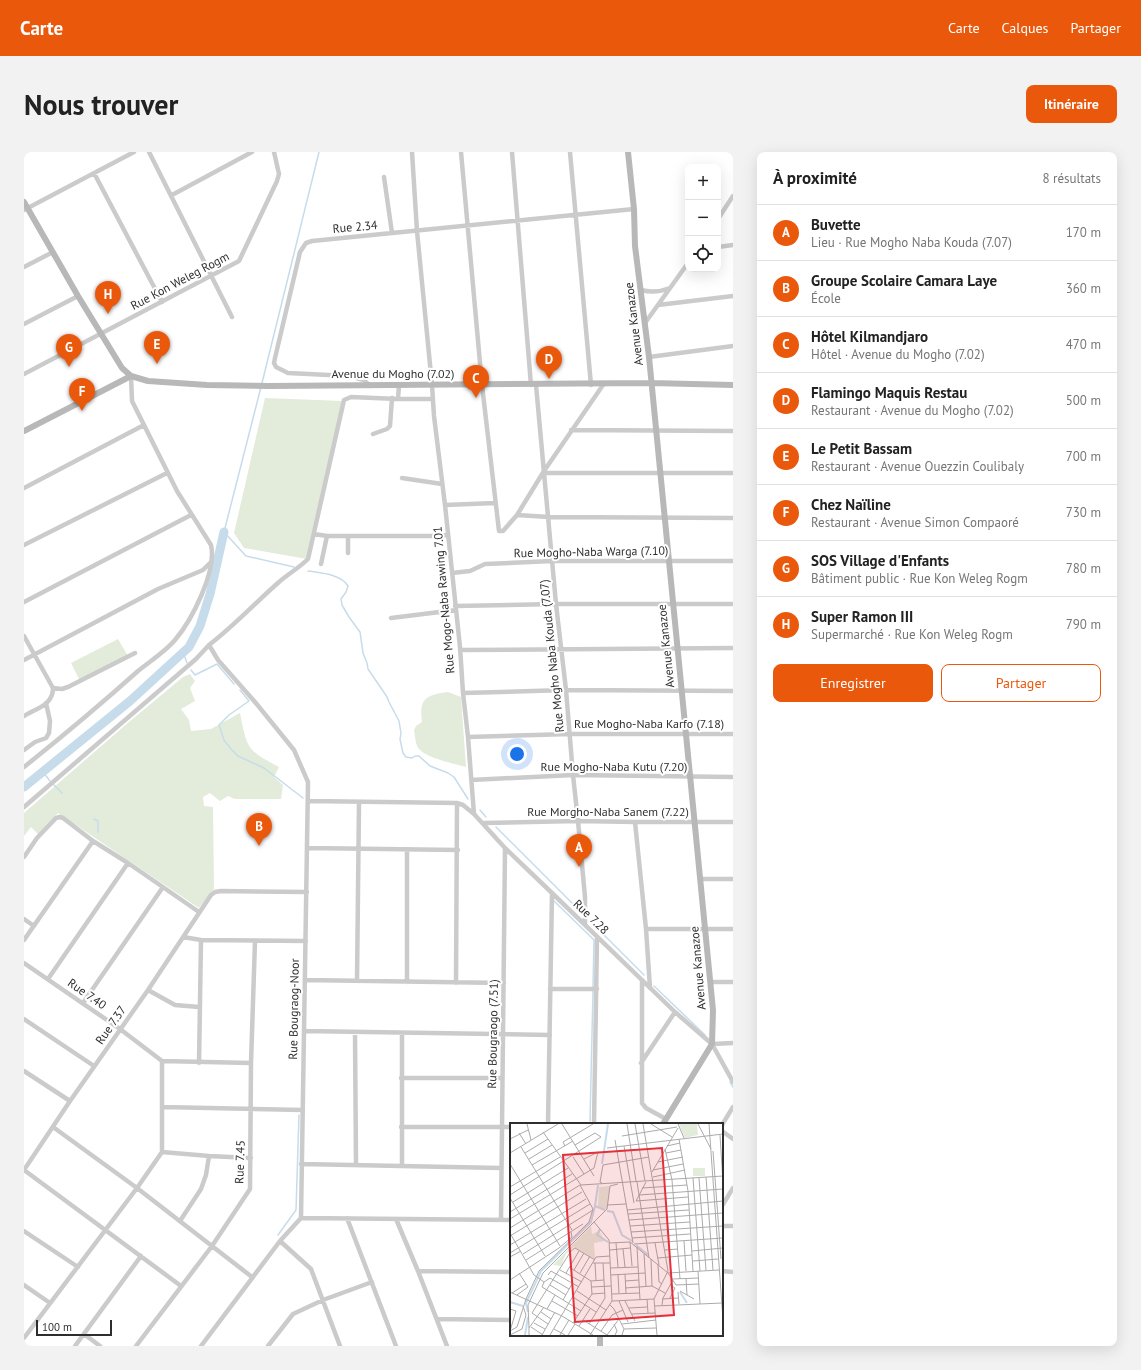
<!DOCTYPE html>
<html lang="fr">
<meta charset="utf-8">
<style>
body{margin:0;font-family:"PT Sans",sans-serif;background:#f2f2f2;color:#222}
.controls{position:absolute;right:12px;top:12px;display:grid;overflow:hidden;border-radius:8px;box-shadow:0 4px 16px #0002}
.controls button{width:36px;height:36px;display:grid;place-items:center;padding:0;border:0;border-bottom:1px solid #e0e0e0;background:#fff;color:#222;font:20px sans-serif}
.scale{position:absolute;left:12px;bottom:10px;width:76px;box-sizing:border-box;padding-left:4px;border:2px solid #2e2e2e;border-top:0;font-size:11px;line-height:14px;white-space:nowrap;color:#2e2e2e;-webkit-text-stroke:3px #fff;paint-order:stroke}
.you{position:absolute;left:493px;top:602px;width:14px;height:14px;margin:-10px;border:3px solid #fff;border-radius:50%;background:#1a73e8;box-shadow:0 0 0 6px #1a73e833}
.badge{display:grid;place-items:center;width:26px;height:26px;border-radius:50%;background:#ea580c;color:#fff;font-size:13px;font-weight:700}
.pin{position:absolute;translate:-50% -33px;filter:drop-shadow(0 1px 2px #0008)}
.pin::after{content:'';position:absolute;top:21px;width:14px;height:12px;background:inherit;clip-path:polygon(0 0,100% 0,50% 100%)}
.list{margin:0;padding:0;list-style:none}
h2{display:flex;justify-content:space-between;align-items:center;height:52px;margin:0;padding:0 16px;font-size:17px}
h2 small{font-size:13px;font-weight:400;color:#767676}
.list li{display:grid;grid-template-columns:26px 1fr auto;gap:12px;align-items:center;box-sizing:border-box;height:56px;padding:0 16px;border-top:1px solid #e0e0e0}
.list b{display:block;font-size:15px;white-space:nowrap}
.list p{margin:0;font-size:13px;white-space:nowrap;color:#767676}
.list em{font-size:13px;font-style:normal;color:#767676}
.actions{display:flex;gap:8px;padding:12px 16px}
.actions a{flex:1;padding:9px 0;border:1px solid #ea580c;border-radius:8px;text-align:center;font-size:14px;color:#ea580c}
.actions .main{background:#ea580c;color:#fff}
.icon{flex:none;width:22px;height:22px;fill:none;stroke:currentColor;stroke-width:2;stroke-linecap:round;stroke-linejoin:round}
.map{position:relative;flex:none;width:709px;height:1194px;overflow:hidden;border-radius:8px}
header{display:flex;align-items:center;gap:24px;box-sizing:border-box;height:56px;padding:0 20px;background:#ea580c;color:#fff}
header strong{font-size:19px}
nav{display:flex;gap:22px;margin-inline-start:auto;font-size:14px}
.intro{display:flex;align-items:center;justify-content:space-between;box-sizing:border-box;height:96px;padding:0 24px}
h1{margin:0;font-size:28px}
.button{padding:10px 18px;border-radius:8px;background:#ea580c;color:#fff;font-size:14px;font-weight:700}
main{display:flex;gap:24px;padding:0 24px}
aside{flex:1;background:#fff;border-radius:8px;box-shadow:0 4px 16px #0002}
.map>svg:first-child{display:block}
.green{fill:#e3ebdb}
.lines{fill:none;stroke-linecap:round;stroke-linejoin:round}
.stream{stroke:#c7dceb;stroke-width:1.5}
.river{stroke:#c7dceb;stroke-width:9}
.street{stroke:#cbcbcb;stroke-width:4.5}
.secondary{stroke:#b8b8b8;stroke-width:6}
.labels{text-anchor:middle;stroke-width:4;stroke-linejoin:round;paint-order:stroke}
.street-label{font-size:12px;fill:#2e2e2e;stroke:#fff}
.inset-river{fill:none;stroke:#c7dceb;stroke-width:2}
.inset-road{fill:none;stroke:#ababab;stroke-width:1}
.view{fill:#e4303a;fill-opacity:0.15;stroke:#e4303a;stroke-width:2}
.inset-edge{fill:none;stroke:#2e2e2e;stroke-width:2}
</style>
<header>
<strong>Carte</strong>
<nav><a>Carte</a><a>Calques</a><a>Partager</a></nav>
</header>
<div class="intro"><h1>Nous trouver</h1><a class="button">Itinéraire</a></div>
<main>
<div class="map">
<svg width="709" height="1194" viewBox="0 0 709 1194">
<rect width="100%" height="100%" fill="#fff"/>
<path class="green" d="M241 246 318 249 283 407 220 396 210 381Z
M94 487 104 504 56 529 47 511Z
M166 522 171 529 166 536 171 549 157 557 165 568 167 579 187 577 216 561C223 597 223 598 255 615L250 625 259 633 257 647H211L204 644 196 649 186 641 179 645 180 654 189 655 190 737 175 756 34 661 14 682 7 675 0 684V661L105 570 159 525Z
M424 540 437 545 442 615C429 611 399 606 393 594 391 589 391 583 390 578L392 574 398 570C395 547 401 543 424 540Z"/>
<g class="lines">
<path class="stream" d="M238 231 295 0
M237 235 200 380 222 404 270 415
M284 419C296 421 317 422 324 434L322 440 317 447 318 453 325 465 336 480 339 501 343 511 344 517 359 539 363 545 365 550 375 569 377 581 376 587 379 601 382 605 388 606 391 604H395L406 614 424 621 430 625 444 647
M159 500 163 511
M167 518 171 523 193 512 210 532
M216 538 225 549 205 563 195 573 200 588 207 597 214 604 240 616 279 646
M19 620 26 629
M30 633 38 641
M456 658 462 665
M70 667 74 669V680
M472 675 556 759
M529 748 570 788 569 835
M579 782 620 823
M630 834 681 883
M706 930 709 935
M566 969 569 839
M254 1083 272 1058 275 963"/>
<path class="river" d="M0 635 106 549 165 495 176 474 186 442 200 380"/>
<path class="street" d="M125 0 208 165
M388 0 393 79 408 233 410 264 421 353 436 495 439 541 444 585 450 662
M437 0 458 233 475 379H479L493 363 520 319 579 233
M488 0 507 233
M546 0 567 233
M70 21 138 150
M360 25 368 81
M148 43 228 0
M0 58 110 0
M694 67 709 44
M694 95 709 93
M0 115 29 100
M617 138C628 141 636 140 646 136
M634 153 709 144
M621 171 664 111
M0 172 54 144
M625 205 709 194
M0 222 215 109 253 29 255 22 250 0
M512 233 532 452 542 538 549 623 554 669 561 745V773
M346 234 340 228 325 224 264 221 252 215 250 211 251 206 276 100 282 91 288 89 610 57
M374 247H409
M547 278 709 279
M349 282 363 277 366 274 368 246
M521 321H709
M378 326 418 332
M0 336 120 273
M421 353 471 351
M493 363 525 365 709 366
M290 382 303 384H408L424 383
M0 393 143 321
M324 401V384
M297 412 303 384
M428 421 446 419 461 412 528 409H709
M0 450 167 363
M431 454 532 452H709
M367 466 432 458
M0 484 29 536
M436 498 709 496
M0 508 134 437 179 418 186 411
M439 541 542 538 709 539
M0 564C13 556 29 553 29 536L38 537 44 535 111 501
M444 585 546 582H709
M0 598 11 590 22 586 25 581 26 569 22 551
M0 615C39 584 77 552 114 519 126 509 141 500 151 488 168 468 193 419 187 393L153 339 108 249 107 224
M447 628 549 623 709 625
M285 649 433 651 439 653 450 662 481 696 528 741 651 860 688 892 709 930
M0 655 172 507 185 493
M611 670 622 777 626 836
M460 671 554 669 611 670H709
M284 696 434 698
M0 705 13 686 32 666 36 665 39 666 69 689 104 711 175 760
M676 727H709
M0 767 10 774
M622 777H709
M159 785 177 788 282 789
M0 788 69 689
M0 811 96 877 138 909 227 911
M24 827 104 711
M281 828 480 831
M618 828V951L622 956 642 967
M333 829 335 650
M383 830V697
M687 830H709
M432 831 433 651
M526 837H573
M124 838 151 853 175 855
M59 851 139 735
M0 867 70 914
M280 879 526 883
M331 880 332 1013
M688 892 709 891
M175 911 177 788
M617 911 651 860
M0 919 46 949
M377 926H478
M138 955 279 958
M524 972 528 741
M570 972 573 785
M698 973 709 955
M29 975 113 1036 228 1125
M377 975H487
M698 979 709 987
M138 1000 185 1004 227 1006
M277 1012 477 1016
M378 1014V881
M0 1018 46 949 124 838 187 743 191 740 197 739 283 740
M0 1018 157 1134
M698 1054 709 1036
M277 1066 284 630 270 598 231 550 194 508 185 493C210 474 231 451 255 430 264 422 275 416 284 407L320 248 327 245 374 247 375 233
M277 1066 487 1068
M323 1066 372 1194
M372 1067 394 1119 423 1194
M477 1068 481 696
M156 1069 177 1037 182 1023 185 1004
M698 1074H709
M0 1079 54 1115
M256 1089 287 1117 316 1194
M394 1119 487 1120
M698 1119 709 1120
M0 1133 26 1151
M413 1167 487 1168
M60 1182 76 1194
M0 1186 113 1036 138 1000V909
M51 1194 117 1104
M112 1194 188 1094 226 1037 227 911 231 789
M177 1194 256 1089 277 1066
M244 1194 269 1162 299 1148 348 1130"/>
<path class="secondary" d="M604 0 610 57 611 94 625 205 689 858 688 892 639 972
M0 50 54 144 98 216 107 224 124 229 183 233 245 234 627 231 709 233
M0 279 107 224
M576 1183V1194"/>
</g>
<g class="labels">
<g class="street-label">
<text transform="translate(331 75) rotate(-5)" y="4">Rue 2.34</text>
<text transform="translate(156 129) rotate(-28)" y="4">Rue Kon Weleg Rogm</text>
<text transform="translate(610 172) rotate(-97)" y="4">Avenue Kanazoe</text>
<text x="369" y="226">Avenue du Mogho (7.02)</text>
<text transform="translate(567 400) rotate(-1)" y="4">Rue Mogho-Naba Warga (7.10)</text>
<text transform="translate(420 448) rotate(-95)" y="4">Rue Mogo-Naba Rawing 7.01</text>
<text transform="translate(642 494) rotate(-96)" y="4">Avenue Kanazoe</text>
<text transform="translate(528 504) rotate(-96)" y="4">Rue Mogho Naba Kouda (7.07)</text>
<text x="625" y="576">Rue Mogho-Naba Karfo (7.18)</text>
<text x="590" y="619">Rue Mogho-Naba Kutu (7.20)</text>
<text x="584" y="664">Rue Morgho-Naba Sanem (7.22)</text>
<text transform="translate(567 765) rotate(44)" y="4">Rue 7.28</text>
<text transform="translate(674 816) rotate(-95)" y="4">Avenue Kanazoe</text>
<text transform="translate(63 842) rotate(35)" y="4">Rue 7.40</text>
<text transform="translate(270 857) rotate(-89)" y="4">Rue Bougraog-Noor</text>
<text transform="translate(87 873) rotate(-55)" y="4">Rue 7.37</text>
<text transform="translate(469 882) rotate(-89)" y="4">Rue Bougraogo (7.51)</text>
<text transform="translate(216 1010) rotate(-88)" y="4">Rue 7.45</text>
</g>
</g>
<g transform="translate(486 971)">
<rect width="213" height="213" fill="#fff"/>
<path d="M169 1H187L188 12 175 15ZM183 45H195V53H183ZM100 63 97 86 88 85 89 64ZM81 103 82 111 89 108 95 118 84 120 85 136 64 124 56 131 51 143 43 142Z" fill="#e3ebdb"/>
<path class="inset-river" d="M92 41 98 1M88 62 85 83 95 87M97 88 103 89 112 112 122 118M90 106 87 112 98 119M126 122 138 132M170 169 177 180M0 179 13 183M18 189 16 180 31 148 81 99 85 83M15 212 18 194"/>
<path class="inset-road" d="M17 1 21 17M52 1 84 53M117 1 126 58M125 1 135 58M133 1 158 148 144 176 147 212M141 1 162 14M168 1 174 15M188 1 201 26M199 1 213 197M33 9 71 62 213 53M9 10 16 21M210 12 213 60M112 13 167 4M0 16 18 7M169 16 178 68 183 148M105 17 123 120M55 23 53 19 83 1M114 23 124 80M157 23 170 20M11 24 62 107M97 25 213 11M155 26 162 57 170 156M46 28 63 18M203 28 211 136M0 30 48 1M15 30 38 16M156 30 171 27M63 34 74 51M19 36 42 22M148 39 173 34M0 41 50 123M22 42 46 28M143 47 173 41M142 49 168 5M143 54 175 47M196 54 203 147M183 55 190 148M189 55 196 147M127 59 139 135M92 60 90 59 93 42 139 34M0 64 50 34M132 65 177 62M0 72 91 14 85 10 65 22M129 72 213 66M0 75 35 133M126 78 178 74M126 78 136 59M3 79 58 45M97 82 116 81M117 87 213 78M0 89 62 51M118 91 179 87M0 96 84 45 88 29 74 36M119 97 213 90M120 103 180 99M0 105 70 62 83 86 79 99 29 148 16 176 7 204 0 208M121 109 213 103M0 110 24 152 34 159 32 164 71 188M0 113 72 69M122 115 180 111M174 118 176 148M120 119 158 150 166 162 189 161M120 119 122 143M99 120 120 119M106 120 108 144M145 120 149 142M124 121 213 115M0 122 76 76M127 124 130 177M113 126 115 144M100 127 120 125M155 127 168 126M182 128 213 125M0 130 80 81M13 131 83 87M134 131 136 163M0 134 11 128M148 135 182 132M141 136 142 163M16 137 73 101M183 138 208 136M83 140H100M85 140 86 157M148 142 149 159 152 161M59 144 81 158 94 157M100 145 128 144M50 147 72 159M64 147 74 130M188 148 190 181M56 150 69 128M70 150 80 133M158 150 209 147M115 151 116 170M38 152 41 148 69 164M101 152 135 150M108 152 109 170M176 155 177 172M162 156 189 155M0 157 49 125 62 114 61 109M115 158 129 157M34 159 40 155 59 166M40 162 56 172M82 164 101 163M115 165 142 163 155 170M67 168 96 187M170 168 184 176M0 169 52 193 83 212M168 169 169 181M2 170 16 161M82 171 95 170M102 171 130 170M7 172 18 164 9 150M63 174 86 189M160 175 165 165 160 162M137 176 138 190M152 176 168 175M53 177 62 161M42 178 68 193M102 178 99 117 84 99 97 86 100 63 108 61M102 178 144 176M109 178 118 199M115 178 125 198M100 182 104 186 114 206 112 212M152 182 153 175 163 157M145 183 212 180M119 185 137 184M0 186 6 188 0 208M37 186 45 172M31 189 41 196M122 191 145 190M73 197 97 212M24 200 35 206M63 200 82 171 81 158M38 201 22 190 61 128 65 125 85 137M79 201 95 175 93 140M104 201 107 208 105 212M112 201 146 197M69 203 80 186M21 204 33 212M19 205 18 182 33 150 84 99M44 206 55 212M114 206 146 205M91 208 102 192 113 187M0 212 12 206 16 192 13 183M19 212V205L34 184M32 212 45 189M40 212 86 134 100 133M50 212 59 197M58 212 65 201M80 212 102 178M97 212 109 196"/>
<path class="view" d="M152 25 164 192 65 199 53 32Z"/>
<rect width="213" height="213" class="inset-edge"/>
</g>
</svg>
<div class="controls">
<button>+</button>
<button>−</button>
<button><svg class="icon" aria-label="locate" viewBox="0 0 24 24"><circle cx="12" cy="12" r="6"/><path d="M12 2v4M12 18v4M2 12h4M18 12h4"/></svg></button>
</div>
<div class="scale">100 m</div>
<div class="you"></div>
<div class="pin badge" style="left:555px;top:715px">A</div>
<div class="pin badge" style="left:235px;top:694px">B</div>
<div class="pin badge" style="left:452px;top:246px">C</div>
<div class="pin badge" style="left:525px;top:227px">D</div>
<div class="pin badge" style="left:133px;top:212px">E</div>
<div class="pin badge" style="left:58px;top:259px">F</div>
<div class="pin badge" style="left:45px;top:215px">G</div>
<div class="pin badge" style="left:84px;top:162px">H</div>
</div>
<aside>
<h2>À proximité<small>8 résultats</small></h2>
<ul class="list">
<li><span class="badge">A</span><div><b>Buvette</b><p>Lieu · Rue Mogho Naba Kouda (7.07)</p></div><em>170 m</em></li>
<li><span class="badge">B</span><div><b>Groupe Scolaire Camara Laye</b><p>École</p></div><em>360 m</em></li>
<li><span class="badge">C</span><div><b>Hôtel Kilmandjaro</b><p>Hôtel · Avenue du Mogho (7.02)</p></div><em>470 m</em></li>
<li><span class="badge">D</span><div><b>Flamingo Maquis Restau</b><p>Restaurant · Avenue du Mogho (7.02)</p></div><em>500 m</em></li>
<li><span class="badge">E</span><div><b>Le Petit Bassam</b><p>Restaurant · Avenue Ouezzin Coulibaly</p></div><em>700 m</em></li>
<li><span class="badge">F</span><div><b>Chez Naïline</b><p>Restaurant · Avenue Simon Compaoré</p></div><em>730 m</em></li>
<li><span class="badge">G</span><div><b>SOS Village d'Enfants</b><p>Bâtiment public · Rue Kon Weleg Rogm</p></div><em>780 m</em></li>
<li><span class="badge">H</span><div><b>Super Ramon III</b><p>Supermarché · Rue Kon Weleg Rogm</p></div><em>790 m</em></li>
</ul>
<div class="actions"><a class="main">Enregistrer</a><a>Partager</a></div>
</aside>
</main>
